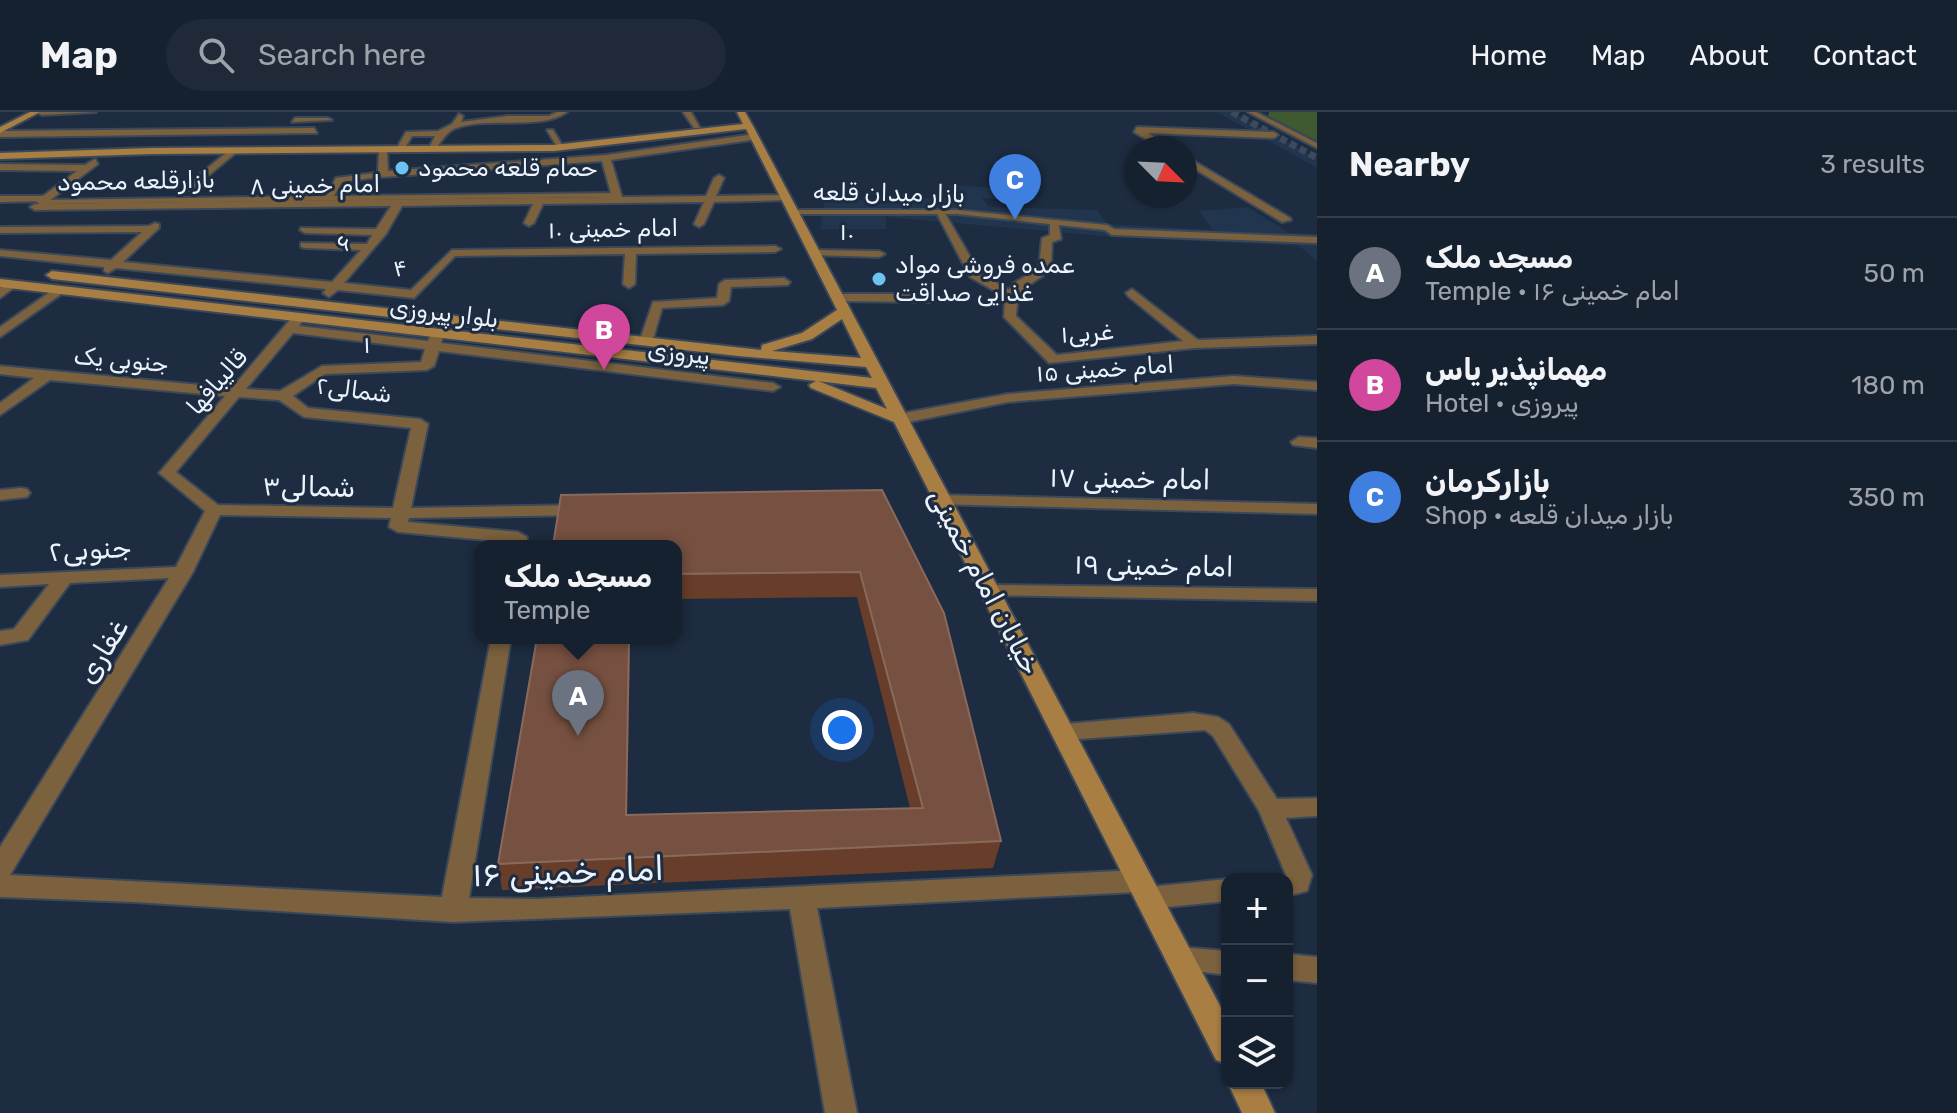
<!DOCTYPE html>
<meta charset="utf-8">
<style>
body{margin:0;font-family:Rubik,"Noto Sans Arabic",sans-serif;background:#1f2938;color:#f1f3f6}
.controls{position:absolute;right:24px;bottom:24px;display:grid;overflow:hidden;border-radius:16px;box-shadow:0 2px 6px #0004}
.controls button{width:72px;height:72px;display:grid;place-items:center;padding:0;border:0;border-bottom:2px solid #353e4c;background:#162130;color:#f1f3f6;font:40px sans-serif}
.compass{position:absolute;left:1125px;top:24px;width:72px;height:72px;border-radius:50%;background:#162130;box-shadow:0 2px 6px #0004;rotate:114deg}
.you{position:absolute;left:842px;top:618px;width:28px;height:28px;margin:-20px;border:6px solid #fff;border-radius:50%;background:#1a73e8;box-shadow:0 0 0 12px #1a73e833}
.badge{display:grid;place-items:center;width:52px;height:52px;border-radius:50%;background:#0b8043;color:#fff;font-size:26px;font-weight:700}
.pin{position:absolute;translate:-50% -66px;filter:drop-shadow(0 2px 4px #0008)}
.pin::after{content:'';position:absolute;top:42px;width:28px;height:24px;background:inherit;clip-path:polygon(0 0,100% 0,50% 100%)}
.popup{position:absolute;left:474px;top:428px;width:208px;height:104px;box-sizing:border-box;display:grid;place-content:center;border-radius:16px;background:#162130;filter:drop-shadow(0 2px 6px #0005);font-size:26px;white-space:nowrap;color:#9ea3ab}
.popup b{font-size:30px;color:#f1f3f6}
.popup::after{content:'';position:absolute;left:50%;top:100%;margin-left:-16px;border:16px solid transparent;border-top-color:#162130}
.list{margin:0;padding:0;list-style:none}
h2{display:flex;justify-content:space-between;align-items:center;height:104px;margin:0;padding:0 32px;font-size:34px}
h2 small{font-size:26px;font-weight:400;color:#9ea3ab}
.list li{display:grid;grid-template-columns:52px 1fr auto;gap:24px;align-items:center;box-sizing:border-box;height:112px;padding:0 32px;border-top:2px solid #353e4c}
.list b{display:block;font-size:30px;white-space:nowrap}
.list p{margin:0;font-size:26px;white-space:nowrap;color:#9ea3ab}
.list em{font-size:26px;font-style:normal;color:#9ea3ab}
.icon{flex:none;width:44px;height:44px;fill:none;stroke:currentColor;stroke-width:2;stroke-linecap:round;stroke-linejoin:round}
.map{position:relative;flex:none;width:1317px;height:1001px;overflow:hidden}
header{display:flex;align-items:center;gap:48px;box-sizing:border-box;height:112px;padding:0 40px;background:#162130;border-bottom:2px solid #353e4c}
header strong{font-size:38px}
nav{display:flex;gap:44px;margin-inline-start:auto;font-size:28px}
.search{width:560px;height:72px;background:#1f2938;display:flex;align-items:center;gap:20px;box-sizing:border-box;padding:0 28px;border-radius:44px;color:#9ea3ab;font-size:30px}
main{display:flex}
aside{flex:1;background:#162130}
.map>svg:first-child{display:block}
.built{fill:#21364e}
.green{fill:#3f5931}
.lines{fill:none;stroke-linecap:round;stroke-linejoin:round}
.pedestrian-tunnel{stroke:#3c4a5c;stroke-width:7;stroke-dasharray:7 4;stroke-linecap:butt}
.pedestrian-casing{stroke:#3a485a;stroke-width:4}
.minor-casing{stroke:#3a485a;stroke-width:4}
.secondary-casing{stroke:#3a485a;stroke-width:4}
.pedestrian{fill:#7b613d;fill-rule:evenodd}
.minor{fill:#7b613d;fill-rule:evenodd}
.secondary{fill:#a87e43;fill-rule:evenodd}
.wall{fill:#683d29}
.shaded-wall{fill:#442e29}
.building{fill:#765040;stroke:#886a5d;stroke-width:2}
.poi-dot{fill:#6bc3f2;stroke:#1d2c40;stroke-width:3}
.labels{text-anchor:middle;stroke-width:6;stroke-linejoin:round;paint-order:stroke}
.far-poi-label{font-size:24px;fill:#ebf3fd;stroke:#1d2c40;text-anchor:start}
.far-street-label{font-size:24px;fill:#ebf3fd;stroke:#1d2c40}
.street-label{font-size:28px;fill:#ebf3fd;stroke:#1d2c40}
.near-street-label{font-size:34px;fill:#ebf3fd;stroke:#1d2c40}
</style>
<header>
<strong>Map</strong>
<div class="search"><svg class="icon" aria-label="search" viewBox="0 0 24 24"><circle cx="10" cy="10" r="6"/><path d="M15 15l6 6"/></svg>Search here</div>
<nav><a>Home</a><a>Map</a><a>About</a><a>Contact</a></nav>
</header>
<main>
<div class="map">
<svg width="1317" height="1001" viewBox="0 0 1317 1001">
<rect width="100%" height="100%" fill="#1d2c40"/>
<path class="built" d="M1217 0H1232L1317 46V56Z
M950 73 995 76 1005 87 982 86 989 95 1097 98 1107 112 1213 118 1199 99 1248 95 1289 121 1317 122V149L1299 134 1115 125 886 105V117H820L826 83H850L857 88 945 86Z"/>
<path class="green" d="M1269 0H1317V29L1268 4Z"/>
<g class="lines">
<path class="pedestrian-tunnel" d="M1232 0 1317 46"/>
<defs>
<path id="pedestrian" d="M1248 0H1256L1317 31V36Z
M383 60 386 64 342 70 334 84 617 81 621 83 617 85 40 92 36 90 40 88 326 84 336 66Z
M793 98H957L1107 113 1114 117 1317 125V131L1112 123 1105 118 957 102H790Z"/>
<path id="minor" d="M96 0 42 3 38 1 39 0Z
M557 0H567C540 19 489 4 456 16 444 21 443 30 434 37L430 34 435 24H412L405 36 398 34 406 20 438 19 452 12 459 2 463 4 461 10 508 4H549Z
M683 0H691L700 16H694Z
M295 6H328L332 8 292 10Z
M1137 15 1274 20 1278 23 1274 26 1148 21 1171 36H1161L1134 20Z
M314 16 317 21 0 25V19Z
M547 18H553L562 33H556Z
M755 22 758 27 611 48 622 85 706 84 714 66 719 63 724 66 716 84 786 83 790 84V88L714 90 704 112 699 115 694 112 704 90 543 92 534 111 529 114 524 111 533 92 402 94 386 122 344 171 411 178 452 138 775 134 781 137 775 140 636 142 635 172 629 176 623 172 625 142 455 144 414 186 338 178 329 185 323 181 326 177 116 156 108 161 104 159V155L0 144V138L111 148 142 120 0 121V115L149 114 155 111 159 112V116L123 150 332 170 361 138 305 136 301 135V131L367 132 372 123 305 121 300 118 301 116 376 117 391 94 35 98 30 95 35 92 612 85 602 49 383 65 378 62 379 38 383 35 387 38 388 59 606 43Z
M231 37 238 39 191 78H185V74Z
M1185 44 1290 106 1291 108 1282 110 1185 51Z
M95 47 98 52 49 89 0 90V84H43L77 59 0 58V52L85 53Z
M935 98H943L979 160 1009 178 1014 171 1039 156 1042 126 1050 123V108H1058L1061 127 1052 130 1051 157C1029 177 1018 170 1016 204L1057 243 1183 229 1128 184 1126 181 1132 177 1198 228 1317 224V232L1195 236 1049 251 1004 205 1005 185 970 165Z
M815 138 879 139 885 142 879 145 811 143 809 141Z
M784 166 790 170 788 173 731 175 729 189 723 193 662 196 652 231 640 228 653 190 717 186 719 172 725 168Z
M9 169 19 172 0 186V176Z
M57 175 67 178 0 225V215Z
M838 182H930L936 186 930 190 834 189 832 186Z
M299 202 305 206 299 214 428 229 432 219 437 218 444 222 441 231 773 271 780 275 773 279 439 239 434 254 427 258 325 262 293 284 308 296 420 307 428 312 411 396 586 393 595 398 586 403 409 406 408 410 518 420 527 425 526 434H508V430L398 420 389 415 391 406 220 403 193 460 10 763 442 785 491 526H511L469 786 536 787 1139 758 1148 761 1152 769 1149 775 1227 767V789L1148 797 1138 794 1135 786 1138 780 817 796 857 1001H825L790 797 453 810 134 790 0 785V735L169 466 70 471 28 528 0 533V519L14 517 49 472 0 475V463L176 455 205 399 159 361 225 284 50 268 0 303V291L34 266 0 262V254L232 276 294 203ZM293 221 425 237 421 250 322 254 280 279 246 277ZM239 285 279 288 304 305 411 316 393 396 218 393 176 360Z
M1234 264 1317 270V278L1234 272 1008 290 899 312 891 307 899 302 1008 282Z
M1299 325 1317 326V336L1293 333 1291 330Z
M21 376 27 377 30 381 27 385 0 388V378Z
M942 383 1317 392V402L936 392 933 388Z
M989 473 1317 477V489L982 483 979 479Z
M1193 601 1218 605 1229 612 1277 687 1317 686V704L1286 706 1312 763 1307 779 1287 784V767H1277L1286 763 1259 699 1213 624 1205 618 1065 628 1057 626 1054 620 1057 614 1065 612Z
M1180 835 1227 839V863L1170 856 1166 847 1170 838Z
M1287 842 1317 845V871L1287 868Z"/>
<path id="secondary" d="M30 0H40L0 21V15Z
M737 0H745L753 14 1227 907V952L1216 948 894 310 811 276 809 273 816 269 0 175V167L872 266 866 255 738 244 52 167 46 163 52 159 761 238 762 233 802 221 837 198 746 17 554 39 152 42 0 47V41L152 36 554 33 743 12ZM842 207 861 246 772 239 812 227ZM817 269 876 276 887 297 821 270Z
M1228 971H1261L1275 1001H1242Z"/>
</defs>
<use href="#pedestrian" class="pedestrian-casing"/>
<use href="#minor" class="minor-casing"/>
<use href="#secondary" class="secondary-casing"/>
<use href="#pedestrian" class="pedestrian"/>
<use href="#minor" class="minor"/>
<use href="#secondary" class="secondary"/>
</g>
<path class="wall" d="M882 378 1001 729 993 756 502 778 498 752 630 526 627 703 910 696 857 485 676 487V434Z"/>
<path class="shaded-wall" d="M629 526H630L627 730 626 703Z"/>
<path class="building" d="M882 378 944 501 1001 729 498 752 537 526H629L626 703 923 696 860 460 676 462V434H553L561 383Z"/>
<g class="poi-dot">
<circle cx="402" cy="56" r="8"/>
<circle cx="879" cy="167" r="8"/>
</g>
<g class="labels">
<g class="far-poi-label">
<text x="418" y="64">حمام قلعه محمود</text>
<text x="895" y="161">عمده فروشی مواد<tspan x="895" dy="28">غذایی صداقت</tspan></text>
</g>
<g class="far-street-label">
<text transform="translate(136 69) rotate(-1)" y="8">بازارقلعه محمود</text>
<text transform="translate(315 73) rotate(-1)" y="8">امام خمینی ۸</text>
<text transform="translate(889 81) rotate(1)" y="8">بازار میدان قلعه</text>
<text transform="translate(613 117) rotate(-1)" y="8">امام خمینی ۱۰</text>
<text x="847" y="128">۱۰</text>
<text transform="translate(344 131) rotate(-49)" y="8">۶</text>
<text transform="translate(400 156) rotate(-4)" y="8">۴</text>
<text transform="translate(444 201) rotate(7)" y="8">بلوار پیروزی</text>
<text transform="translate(1087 221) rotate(-4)" y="8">غربی۱</text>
<text transform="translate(367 233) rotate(-2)" y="8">۱</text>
<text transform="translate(679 241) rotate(7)" y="8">پیروزی</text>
<text transform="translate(121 248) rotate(5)" y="8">جنوبی یک</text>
<text transform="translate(1105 257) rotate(-4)" y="8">امام خمینی ۱۵</text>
<text transform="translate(217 270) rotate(-49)" y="8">قالیبافها</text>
<text transform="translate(354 278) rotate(7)" y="8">شمالی۲</text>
</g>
<g class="street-label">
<text transform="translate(1130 366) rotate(1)" y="10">امام خمینی ۱۷</text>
<text transform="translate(309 374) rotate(1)" y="10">شمالی۳</text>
<text transform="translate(90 437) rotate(-3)" y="10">جنوبی۲</text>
<text transform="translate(1154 453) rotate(1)" y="10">امام خمینی ۱۹</text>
<text transform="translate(985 469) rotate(62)" y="10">خیابان امام خمینی</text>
<text transform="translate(102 539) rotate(-58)" y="10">غفاری</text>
</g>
<g class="near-street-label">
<text transform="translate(568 759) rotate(-2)" y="12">امام خمینی ۱۶</text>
</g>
</g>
</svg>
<div class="controls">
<button>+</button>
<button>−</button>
<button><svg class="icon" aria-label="layers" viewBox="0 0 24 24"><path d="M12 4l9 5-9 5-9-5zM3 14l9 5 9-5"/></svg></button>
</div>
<svg class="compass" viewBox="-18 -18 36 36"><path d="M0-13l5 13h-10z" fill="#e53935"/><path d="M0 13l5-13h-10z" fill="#9ea3ab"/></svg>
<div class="you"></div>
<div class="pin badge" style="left:578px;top:624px;background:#6b7280">A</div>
<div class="popup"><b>مسجد ملک</b>Temple</div>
<div class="pin badge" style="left:604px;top:258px;background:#d1479c">B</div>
<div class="pin badge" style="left:1015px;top:108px;background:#3f7fe0">C</div>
</div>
<aside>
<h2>Nearby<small>3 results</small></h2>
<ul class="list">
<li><span class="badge" style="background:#6b7280">A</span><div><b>مسجد ملک</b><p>Temple · امام خمینی ۱۶</p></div><em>50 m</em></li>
<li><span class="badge" style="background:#d1479c">B</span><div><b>مهمانپذیر یاس</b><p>Hotel · پیروزی</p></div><em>180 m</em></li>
<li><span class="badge" style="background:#3f7fe0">C</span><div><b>بازارکرمان</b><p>Shop · بازار میدان قلعه</p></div><em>350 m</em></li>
</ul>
</aside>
</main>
